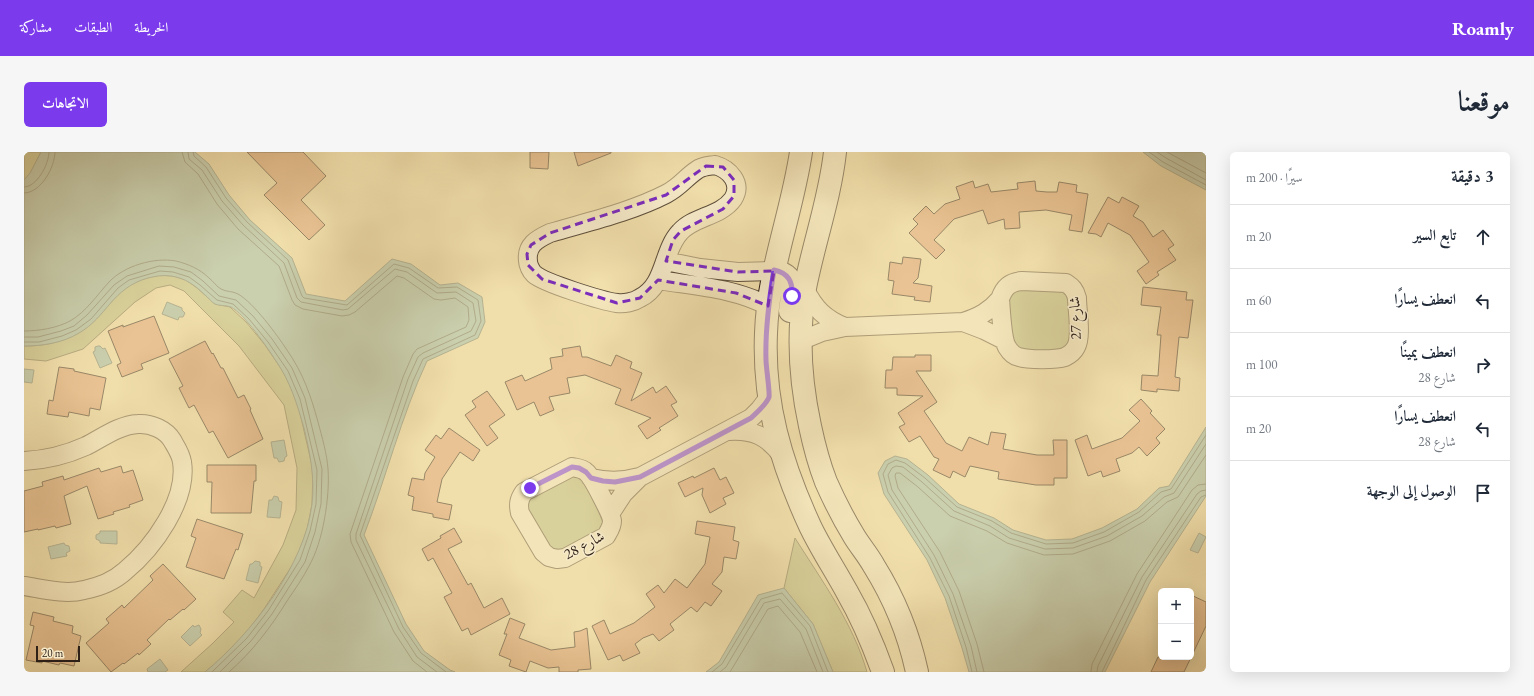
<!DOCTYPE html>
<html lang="ar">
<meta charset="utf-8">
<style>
body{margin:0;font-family:"EB Garamond",Amiri,serif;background:#f6f6f7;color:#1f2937;direction:rtl}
.controls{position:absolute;right:12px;bottom:12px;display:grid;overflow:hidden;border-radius:6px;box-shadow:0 4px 16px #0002}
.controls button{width:36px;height:36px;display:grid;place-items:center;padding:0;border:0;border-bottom:1px solid #e0e1e3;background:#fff;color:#1f2937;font:20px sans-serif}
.scale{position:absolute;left:12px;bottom:10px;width:44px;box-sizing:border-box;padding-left:4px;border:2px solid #2e2017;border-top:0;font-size:11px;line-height:14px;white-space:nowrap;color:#2e2017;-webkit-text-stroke:3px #f6eac9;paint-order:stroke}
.stop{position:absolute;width:12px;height:12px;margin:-9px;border:3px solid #7c3aed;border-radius:50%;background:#fff}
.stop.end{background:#7c3aed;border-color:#fff;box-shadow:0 1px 4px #0008}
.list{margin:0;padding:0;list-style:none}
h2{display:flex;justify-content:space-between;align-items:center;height:52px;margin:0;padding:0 16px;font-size:17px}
h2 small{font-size:13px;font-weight:400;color:#747a83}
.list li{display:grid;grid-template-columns:26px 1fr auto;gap:12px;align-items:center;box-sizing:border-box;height:64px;padding:0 16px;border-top:1px solid #e0e1e3}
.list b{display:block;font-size:15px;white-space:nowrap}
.list p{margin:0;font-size:13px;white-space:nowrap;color:#747a83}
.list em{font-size:13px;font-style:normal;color:#747a83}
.icon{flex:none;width:22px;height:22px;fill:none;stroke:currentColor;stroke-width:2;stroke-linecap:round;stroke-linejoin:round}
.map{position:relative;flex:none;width:1182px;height:520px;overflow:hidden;direction:ltr;border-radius:6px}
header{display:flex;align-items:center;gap:24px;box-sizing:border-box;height:56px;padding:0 20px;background:#7c3aed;color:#fff}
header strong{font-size:19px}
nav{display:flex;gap:22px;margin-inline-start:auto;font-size:14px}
.intro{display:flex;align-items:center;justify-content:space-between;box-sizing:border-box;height:96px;padding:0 24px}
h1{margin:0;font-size:28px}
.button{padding:10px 18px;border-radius:6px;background:#7c3aed;color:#fff;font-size:14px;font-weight:700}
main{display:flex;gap:24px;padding:0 24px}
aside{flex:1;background:#fff;border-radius:6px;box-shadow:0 4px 16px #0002}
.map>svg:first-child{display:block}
.green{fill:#bcc188;stroke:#757050}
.water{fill:#9bbcaf;stroke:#6f7e72}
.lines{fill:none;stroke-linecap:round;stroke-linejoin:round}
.shore{stroke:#646e63;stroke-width:1}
.building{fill:#e1a276;stroke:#2e2017}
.street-casing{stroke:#5f503c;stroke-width:20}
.secondary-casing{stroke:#2e2017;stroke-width:24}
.street{stroke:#f6eac9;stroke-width:18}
.secondary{stroke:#f6eac9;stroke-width:22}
.route{stroke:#7c3aed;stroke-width:5}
.marked{fill:none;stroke:#7b2cbf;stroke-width:3;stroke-dasharray:8 5;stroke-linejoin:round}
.labels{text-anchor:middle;stroke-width:3;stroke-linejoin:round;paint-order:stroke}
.street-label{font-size:15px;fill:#2e2017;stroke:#f6eac9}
</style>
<header>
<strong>Roamly</strong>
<nav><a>الخريطة</a><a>الطبقات</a><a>مشاركة</a></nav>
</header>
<div class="intro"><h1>موقعنا</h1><a class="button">الاتجاهات</a></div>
<main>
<aside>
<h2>3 دقيقة<small>سيرًا · 200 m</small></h2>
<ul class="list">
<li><svg class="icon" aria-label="ahead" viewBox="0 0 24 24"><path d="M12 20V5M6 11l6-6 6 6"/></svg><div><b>تابع السير</b></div><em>20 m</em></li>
<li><svg class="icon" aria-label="left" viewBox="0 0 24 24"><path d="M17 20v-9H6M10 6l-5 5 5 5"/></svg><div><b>انعطف يسارًا</b></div><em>60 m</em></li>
<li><svg class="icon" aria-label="right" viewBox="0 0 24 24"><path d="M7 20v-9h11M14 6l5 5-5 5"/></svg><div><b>انعطف يمينًا</b><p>شارع 28</p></div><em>100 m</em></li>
<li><svg class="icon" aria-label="left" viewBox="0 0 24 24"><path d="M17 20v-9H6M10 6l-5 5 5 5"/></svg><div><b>انعطف يسارًا</b><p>شارع 28</p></div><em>20 m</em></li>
<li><svg class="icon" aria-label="arrive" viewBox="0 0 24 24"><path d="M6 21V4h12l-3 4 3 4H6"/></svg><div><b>الوصول إلى الوجهة</b></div></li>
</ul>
</aside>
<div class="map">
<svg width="1182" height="520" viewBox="0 0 1182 520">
<rect width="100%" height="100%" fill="#f1dfac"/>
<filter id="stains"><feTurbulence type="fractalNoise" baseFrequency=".005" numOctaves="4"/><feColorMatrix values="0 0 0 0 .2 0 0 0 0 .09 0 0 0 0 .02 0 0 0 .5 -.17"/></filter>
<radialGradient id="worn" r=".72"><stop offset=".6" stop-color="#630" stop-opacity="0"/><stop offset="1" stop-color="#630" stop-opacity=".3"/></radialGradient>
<path class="green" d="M0 0H17L6 22 0 28Z
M136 123 149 124 162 128 173 136 191 152 206 155 222 170 241 193 260 221 273 248 289 318 288 352 283 378 273 406 240 457 221 483 197 507 181 520H157L188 492 210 470 199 460 218 438 230 446 259 393 272 358 273 316 260 253 215 194 160 139 146 133 132 136 111 150 59 197 22 209 0 207V194C36 194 57 183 81 157 89 148 96 138 107 132 116 127 127 125 136 123Z
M1036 136 1045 142 1048 188 1037 199H989L983 150 988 139 995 137Z
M545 323 556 324 579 365C579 371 578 375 574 380L536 399 525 398 504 358V347Z
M771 386C798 429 829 471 843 520H809L789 472 760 436Z"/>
<path class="water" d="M17 0H171L185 12 205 43 226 68 268 106 282 142 321 149 368 107 387 112 416 133 434 131 458 145 461 170 454 186 403 209C377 265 362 326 340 383L382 472 400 499 426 518 431 520H181C227 482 281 413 288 352 291 326 286 301 280 276 273 252 266 229 252 209 243 195 221 163 207 155 202 153 195 154 191 152 187 150 184 145 181 143 171 133 161 126 147 124 138 123 132 124 124 126 88 136 83 165 55 181 39 191 18 194 0 194V28L6 21Z
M1119 0H1182V38L1137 14Z
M143 150 158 156V158L161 161 159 165H155L154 168 138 162Z
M74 194H76L79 197 81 196 88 211 76 216 69 200 71 199V195Z
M0 217 10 218 8 231 0 230Z
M1182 275V344L1126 430 1081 520H945L938 496 921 446 903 408 860 342 854 321 861 309 871 304 883 307 904 323 935 352 970 366 989 378 1022 388 1048 387 1078 376 1113 357 1135 336 1145 334Z
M260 288 263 304 261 305 260 309 255 310 253 306H250L247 290Z
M250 344 254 345 255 349 258 350 256 366 243 365 245 348H248Z
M76 379H93V392L76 391V389L72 387V383L76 381Z
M1175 381 1182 385 1174 401 1166 398Z
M40 391 41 393 45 394 46 399 42 401 43 404 27 407 24 395Z
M231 409 236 410V414L238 415 234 431 222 428 226 412H228Z
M760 436 789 472 809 520H682L695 510 734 443Z
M169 473 170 475 175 473 177 477 176 481 178 483 166 494 157 485Z
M136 507 144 518 141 520H124L123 517Z"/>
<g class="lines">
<path class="shore" d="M158 0 161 10 174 22 193 52 214 77 255 114 268 148 271 153 279 157 318 164 325 163 331 160 373 124 380 126 410 147 417 148 431 146 444 155 445 168 442 175 393 197 389 202 379 225 326 382 327 390 370 480 389 509 403 520
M164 0 165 7 178 18 198 49 219 73 260 111 273 146 277 150 319 158 324 157 371 117 383 120 413 141 432 140 449 151 452 169 447 179 399 201 394 205 384 227 332 382V388L375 477 393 505 413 520
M169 0 170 4 182 15 202 46 223 70 264 108 278 144 280 146 323 153 370 112 385 116 414 136 433 135 454 148 457 169 451 183 399 207 389 229 336 383 379 475 397 501 422 520
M1125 0 1139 10 1182 33
M1133 0 1142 6 1182 28
M1143 0 1182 21
M0 35C13 35 25 12 25 0
M0 41C17 41 31 15 31 0
M0 179C15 179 33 176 46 169 62 160 73 143 85 130 100 114 130 105 152 109 164 112 176 117 185 126 189 129 193 135 197 137 202 140 209 139 214 142 230 151 253 183 263 198 279 221 287 244 294 270 298 285 303 302 304 317 306 345 299 390 285 414 279 426 271 437 263 449 247 475 228 500 205 520
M0 185H14L37 179 50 174 63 163 90 133 103 124 135 114 150 115 167 120 179 129 195 144 212 148 229 164 248 187 268 216 281 246 298 317 297 352 291 380 281 410 248 462 227 489 196 520
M0 190H15L38 184 52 178 67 167 94 136 105 128 136 119 149 120 165 125 176 133 193 148 209 152 225 167 244 190 264 219 276 247 293 318 292 352 286 379 276 408 244 459 223 486 188 520
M688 520 698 512 737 447 758 441 786 474 804 520
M696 520 702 515 740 451 756 447 782 477 799 520
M706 520 744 457 754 454 776 480 793 520
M948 520 942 495 925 444 906 406 864 340 859 322 864 312 872 308 881 311 901 326 933 355 968 369 987 381 1022 392 1049 391 1080 380 1115 360 1137 340 1147 337 1182 283
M953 520 947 494 929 442 910 403 868 338 864 323 868 316 872 314 879 315 898 330 930 359 966 374 985 386 1021 397 1049 396 1083 384 1118 364 1140 345 1150 341 1182 292
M960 520 953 492 935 439 916 400 874 336 871 324 872 321H876L894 335 926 364 963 379 983 391 1020 403 1049 402 1086 389 1121 369 1143 350 1154 345 1182 303
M1067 520 1068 512 1113 422 1168 338 1174 333 1182 332
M1073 520 1074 514 1118 425 1173 342 1177 339 1182 338
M1078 520 1122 428 1177 345 1182 343"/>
</g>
<path class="building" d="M223 0H279L302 24 277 48 301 73 285 88 240 43 253 31Z
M506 0H525L524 17 506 16Z
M550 0H587V1L554 14Z
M949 29 951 36 964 32 967 40 994 37 993 31 1011 29 1012 39 1023 40H1033L1035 30 1053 33 1052 40 1064 42 1058 80 1045 78 1048 63 1022 58 995 60 996 76 981 77 980 67 964 72 959 58 930 67 910 88 921 98 912 107 885 81 894 72 889 67 902 54 910 62 921 52 936 47 932 35Z
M1084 45 1095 51 1098 45 1115 54 1109 64 1119 70 1129 85 1139 78 1150 93 1144 97 1152 108 1133 120 1135 123 1122 132 1113 119 1125 110 1106 83 1084 71 1077 85 1072 82 1064 81Z
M879 105 897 107 894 126 889 131 908 134 906 150 890 148 891 145 868 142 870 129 864 128 866 110 878 112Z
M1119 135 1163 140 1162 148H1169L1164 186 1155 185 1151 225 1156 226 1155 239 1133 237V240L1117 238 1118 223 1134 224 1137 183H1133L1137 155 1117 153Z
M130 164 145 201 117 212 119 217 98 225 93 213 97 211 84 179 99 173V175Z
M181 189 188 202 189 201 197 216H199L214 246 220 243 227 257 226 258 239 287 204 306 189 279 185 281 170 253 165 256 155 236 159 234 145 207Z
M556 194 558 205H563L587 214 592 203 608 210 606 216 618 221 607 249 629 235 632 241 642 234 653 250 647 253 654 264 635 276 637 278 623 287 614 274 627 266 591 252 597 237 561 223 543 226 546 241 525 245 530 258 516 264 510 250 493 258 481 230 498 223 501 229 528 217 526 206 539 204 538 197Z
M891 203H907V219H892L913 250 900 259 922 291 938 299 945 285 964 293 967 280 982 282 979 297 1013 303H1030L1029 288H1043V326H1030V333H1012L974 327 975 320 946 314 941 325 929 319 926 326 909 318 915 307 910 305 896 284 885 290 875 275 881 272 874 261 899 244 873 243V236H861L862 218H868L869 205H891Z
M35 215 50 217V219L82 226 76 258 66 256 65 264 45 260 44 265 23 262 25 248 29 249Z
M463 239 481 263 465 274 474 286 463 294 441 263 452 255 448 249Z
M1117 247 1128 259 1126 261 1141 277 1132 286 1136 291 1123 304 1115 295 1108 301 1092 307 1096 319 1079 325 1077 319 1064 324 1051 288 1063 283 1068 297 1098 286 1116 269 1105 258Z
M425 276 456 298 449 309 436 300 418 327 413 350 428 353 425 368 409 365V362L388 358 390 345 384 343 388 326 400 328 401 321 411 305 401 298 412 283 417 287Z
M183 313H232V329H230L227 361H187L188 330H183Z
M97 314 99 321 109 318 119 348 105 353 106 355 89 360 90 362 74 367 63 334 40 344 47 372 32 376 31 374 14 378V377L0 380V339L19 334 18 330 39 324 40 328 75 316 77 320Z
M690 316 696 328 702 325 710 341 699 346 702 352 686 361 678 343 679 336 661 345 654 331 669 324 670 326Z
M173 367 219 382 214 398 212 397 200 427 162 415 172 386 167 384Z
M673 369 711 375 709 388 715 390 712 407 700 405 698 420 688 432 698 439 687 454 681 450 673 460 667 455 646 472 650 478 635 489 629 482 619 486 611 492 616 501 599 509 596 503 584 508 568 474 580 468 586 482 610 471 631 455 622 442 634 433 640 441 651 427 663 436 681 412 686 385 671 382Z
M430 376 438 390 424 397 444 433 447 431 460 456 478 446 486 462 447 483 444 476 438 479 420 445 428 441 409 406 404 409 398 397 417 386 416 384Z
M139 412 172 447 160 458 159 457 146 468 145 467 123 488 127 492 115 503 114 501 100 512 99 511 87 520 62 491 85 471 82 467 98 453 100 456 129 428 126 424Z
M1167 443 1182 450V474L1160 520H1127L1134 505H1167Z
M9 460 30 465 29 469 49 474 48 481 57 484 50 514 36 511 35 513 18 509V511L2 508 10 474 6 473Z
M486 466 501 472 495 486 527 498 551 495 550 480 556 479 563 476 567 517 554 518V520H535V515L524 516 506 509 502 520 485 514 487 508 475 503 483 482H480Z"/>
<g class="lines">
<defs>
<path id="street" d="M691 13C705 17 719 31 709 47 696 65 670 64 656 80 638 99 642 133 616 146 610 150 600 152 593 151 578 149 520 131 510 122 507 119 504 113 504 109 502 93 513 87 526 81 563 70 607 60 642 42 656 35 662 25 673 18 678 14 685 14 691 13Z
M641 109 676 116 714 120 750 119
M634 128C671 134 711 136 744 154
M998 129 1042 131C1048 135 1051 138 1053 146 1053 158 1058 184 1052 195 1050 199 1045 203 1041 205 1032 208 1004 208 995 205 990 204 986 200 983 195 978 187 977 158 976 147 980 135 986 130 998 129Z
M781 137C790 156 801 167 821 175
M939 170 960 178 980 188
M776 189 798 180 821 175 939 170C955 165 966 159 976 147
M704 279C728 277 744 284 758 304
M0 309C21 308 42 303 62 294 78 286 95 273 114 272 127 271 142 278 148 288 152 295 157 302 158 310 164 348 129 396 101 419 90 429 75 435 60 438 41 443 19 437 0 434
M548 315C553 316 558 316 562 320 568 324 588 363 588 369 588 375 585 379 582 384L541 406 533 407 525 405 519 400 496 361C494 352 495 347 500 340Z
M567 326C584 330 598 330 616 325L727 266 736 257 745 245
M586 362 599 342 616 325"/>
<path id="secondary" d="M777 0C768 61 744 119 742 181 739 251 757 311 786 374 797 397 811 418 823 440 838 466 849 492 859 520
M811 0C806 46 790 90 781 136 773 183 776 228 786 274 790 293 795 312 802 330 810 348 819 366 830 384 836 394 844 403 850 414 870 446 885 483 893 520
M750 119C774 123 768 141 766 159"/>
</defs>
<use href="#street" class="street-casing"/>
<use href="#secondary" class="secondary-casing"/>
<use href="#street" class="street"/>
<use href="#secondary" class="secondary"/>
</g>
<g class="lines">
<path class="route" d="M506 336 548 315 555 316 562 320 567 326 579 329 591 330 616 325 727 266C732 261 743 252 745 245 746 240 742 215 742 208 741 178 745 148 750 118 764 121 769 129 768 144"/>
</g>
<path d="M0 0H1182V520H0ZM682 14 699 15 710 28V44L699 57 657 79 649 88 642 109 714 120 750 119 744 154 712 141 634 128 616 146 593 151 518 127 504 113 503 102 507 93 526 81 642 43Z" fill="#f1dfac" fill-opacity=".55" fill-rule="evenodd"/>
<path class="marked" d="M682 14 699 15 710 28V44L699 57 657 79 649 88 642 109 714 120 750 119 744 154 712 141 634 128 616 146 593 151 518 127 504 113 503 102 507 93 526 81 642 43Z"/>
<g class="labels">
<g class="street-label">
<text transform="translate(1051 166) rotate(-92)" y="5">شارع 27</text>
<text transform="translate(560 393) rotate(-28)" y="5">شارع 28</text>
</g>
</g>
<rect width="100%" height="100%" filter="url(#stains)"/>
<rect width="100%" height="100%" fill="url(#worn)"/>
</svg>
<div class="controls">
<button>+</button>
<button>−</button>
</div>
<div class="scale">20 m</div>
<div class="stop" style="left:768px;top:144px"></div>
<div class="stop end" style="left:506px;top:336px"></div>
</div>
</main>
